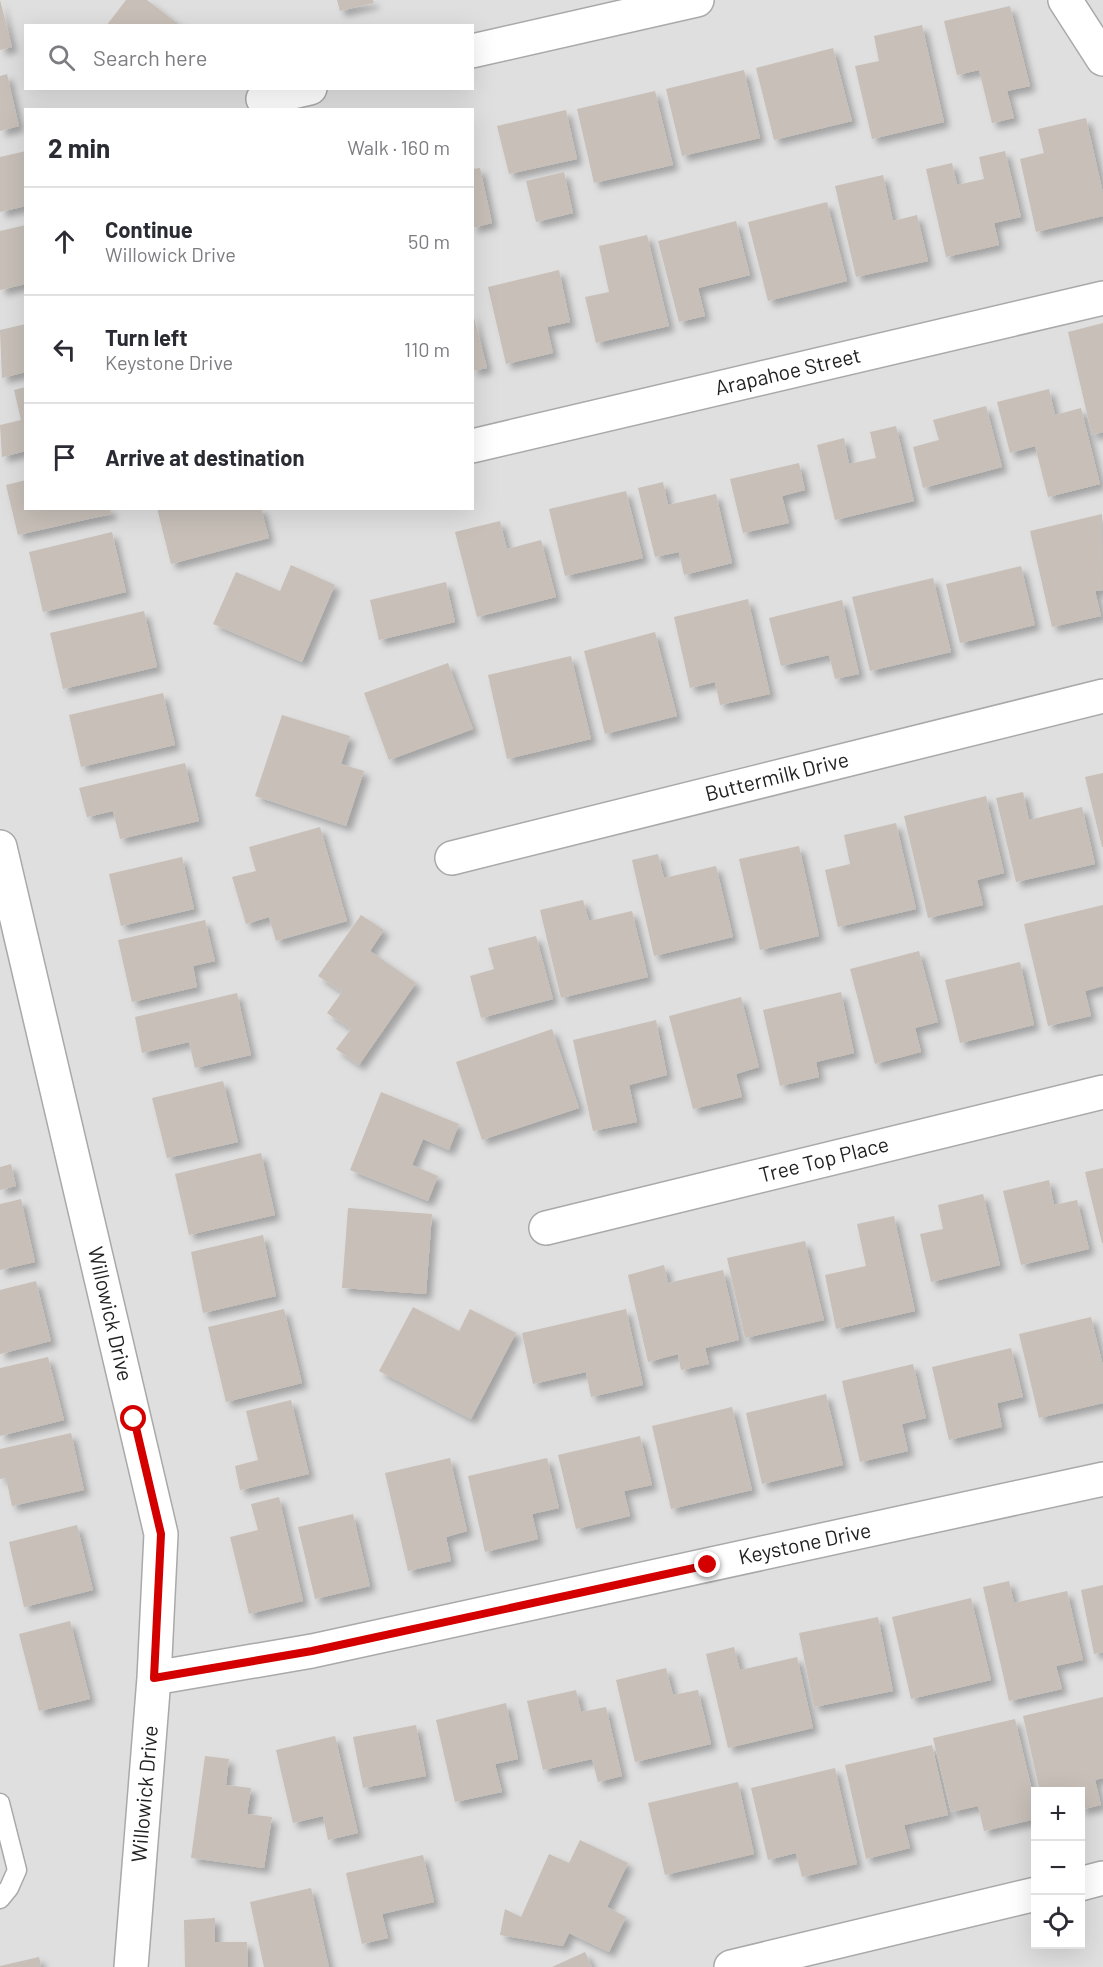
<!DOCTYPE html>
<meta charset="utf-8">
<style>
body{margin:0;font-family:Barlow,sans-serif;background:#f2f2f3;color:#2b2b33}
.controls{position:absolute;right:18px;bottom:18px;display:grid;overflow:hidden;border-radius:0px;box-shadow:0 6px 24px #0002}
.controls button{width:54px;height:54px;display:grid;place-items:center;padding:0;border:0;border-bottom:2px solid #e1e1e2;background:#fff;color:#2b2b33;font:30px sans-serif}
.stop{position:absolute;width:18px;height:18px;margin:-14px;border:4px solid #d40000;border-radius:50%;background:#fff}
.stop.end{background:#d40000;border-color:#fff;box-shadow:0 2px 6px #0008}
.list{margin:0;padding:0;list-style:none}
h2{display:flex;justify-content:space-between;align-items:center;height:78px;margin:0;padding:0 24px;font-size:26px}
h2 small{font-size:20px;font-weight:400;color:#7c7c81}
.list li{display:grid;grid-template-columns:39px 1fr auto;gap:18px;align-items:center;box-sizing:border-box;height:108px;padding:0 24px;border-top:2px solid #e1e1e2}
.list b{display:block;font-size:22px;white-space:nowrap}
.list p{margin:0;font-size:20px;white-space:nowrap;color:#7c7c81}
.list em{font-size:20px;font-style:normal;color:#7c7c81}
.icon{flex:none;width:33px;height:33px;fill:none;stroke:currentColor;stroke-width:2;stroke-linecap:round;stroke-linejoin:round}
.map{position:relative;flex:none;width:1103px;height:1967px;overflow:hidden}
.search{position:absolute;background:#fff;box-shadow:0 6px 24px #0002;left:24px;top:24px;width:450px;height:66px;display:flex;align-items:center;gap:15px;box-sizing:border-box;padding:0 21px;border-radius:0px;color:#7c7c81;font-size:22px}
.panel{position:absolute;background:#fff;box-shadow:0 6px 24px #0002;left:24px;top:108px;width:450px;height:402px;border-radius:0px}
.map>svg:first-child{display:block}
.residential{fill:#e0dfdf;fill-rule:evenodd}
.building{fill:#c7bfb8;filter:url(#shadow)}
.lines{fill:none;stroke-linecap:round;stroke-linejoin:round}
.service-casing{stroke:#a9a9a9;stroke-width:21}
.minor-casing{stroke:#a9a9a9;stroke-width:36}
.service{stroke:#fff;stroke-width:18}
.minor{stroke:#fff;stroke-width:33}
.route{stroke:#d40000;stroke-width:8}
.labels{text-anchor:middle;stroke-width:4.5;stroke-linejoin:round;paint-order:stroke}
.street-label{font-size:21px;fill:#222;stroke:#fff}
</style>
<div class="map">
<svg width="1103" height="1967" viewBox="0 0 1103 1967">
<defs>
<filter id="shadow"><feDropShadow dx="5.5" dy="5.5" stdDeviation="3" flood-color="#0004"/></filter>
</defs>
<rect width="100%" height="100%" fill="#f2efe9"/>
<path class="residential" d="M0 0H1103V1967H0ZM26 26H472V88H26ZM26 110H472V508H26ZM1036 1792H1080V1944H1036Z"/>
<path class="building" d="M0 0 12 47 0 50Z
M126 0H147L181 26H106Z
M337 0H373L374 3 340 11Z
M1010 6 1030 86 1007 91 1014 118 992 123 979 70 957 75 944 21Z
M922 25 944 122 872 139 855 66 879 61 874 36Z
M833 48 852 121 774 140 756 68Z
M744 70 760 138 682 156 666 89Z
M7 74 19 126 0 131V76Z
M655 91 673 165 594 183 577 109Z
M566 110 577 159 509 174 497 126Z
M1086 118 1103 193V216L1036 232 1020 159 1044 153 1038 129Z
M26 151V206L0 212V157Z
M1005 151 1021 217 994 223 999 245 946 257 926 169 952 163 957 185 984 179 979 157Z
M480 168 492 223 472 228V169Z
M564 172 573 213 536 222 526 181Z
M883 175 893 221 917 215 928 261 856 277 835 186Z
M827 202 847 281 768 301 748 222Z
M736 221 750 275 698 288 705 316 679 322 658 241Z
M26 225V284L0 290V231Z
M647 235 669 326 596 343 585 297 609 292 599 246Z
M559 270 570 322 547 327 553 353 506 364 488 287Z
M472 310 487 368 472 371Z
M1103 323V432L1092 435 1068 332Z
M26 324V372L2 378 0 330Z
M26 387V451L2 457 0 425 21 420 14 390Z
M1049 389 1055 415 1081 408 1100 484 1048 497 1035 446 1010 453 997 402Z
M986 406 1002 467 923 488 913 447 939 440 933 420Z
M896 426 914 501 835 520 817 445 844 438 849 464 876 458 870 432Z
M799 463 805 490 782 496 789 523 743 533 730 479Z
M26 480V508H110L111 514 18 535 6 485Z
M663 482 668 505 716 494 732 563 684 575 679 552 655 557 638 488Z
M626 491 643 558 565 576 549 509Z
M157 508H261L269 538 171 564Z
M1102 514 1103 590 1095 591 1101 616 1052 627 1030 531Z
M500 521 507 549 541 540 556 597 477 617 455 532Z
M112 532 126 592 43 612 29 552Z
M291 565 335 585 302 662 213 624 236 572 280 591Z
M1021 566 1035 625 960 643 946 584Z
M933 578 951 652 870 671 852 597Z
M446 582 455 622 379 640 370 600Z
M748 599 770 694 720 705 715 682 690 688 674 617Z
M842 600 859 674 835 679 829 655 781 666 769 618Z
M144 611 157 667 63 689 50 633Z
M655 632 677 716 605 734 584 651Z
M571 656 591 739 507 759 488 675Z
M448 663 473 729 389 760 364 693Z
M163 693 175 745 81 767 69 715Z
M282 715 350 736 341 764 364 771 346 826 255 796Z
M185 763 199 821 120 839 113 811 87 817 79 788Z
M1103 773V847H1102L1085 777Z
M1023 792 1029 820 1082 807 1095 864 1016 882 996 798Z
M986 796 1004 873 977 880 983 905 928 918 904 816Z
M896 823 916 909 838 927 825 870 850 864 844 835Z
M320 827 347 921 276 941 269 917 246 924 232 877 256 871 249 847Z
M799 846 819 936 760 950 739 859Z
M658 854 664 878 716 866 733 937 654 956 632 860Z
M182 857 194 909 121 926 109 874Z
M583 900 589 921 632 911 648 977 561 998 540 910Z
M1103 905V986L1085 991 1091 1016 1048 1026 1024 924Z
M361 915 384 930 370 951 416 983 359 1065 336 1049 351 1029 327 1013 342 992 318 976Z
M205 920 215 961 193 966 197 987 132 1002 118 940Z
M536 936 553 999 481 1018 470 976 494 969 488 948Z
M919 951 938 1022 915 1028 921 1052 875 1064 850 969Z
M1020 962 1034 1025 960 1043 945 980Z
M841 992 854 1053 816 1062 819 1077 780 1086 763 1010Z
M237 993 251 1055 195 1068 189 1042 142 1053 135 1017Z
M741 997 759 1067 736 1074 742 1097 693 1109 669 1016Z
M656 1020 667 1075 629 1085 637 1122 593 1131 573 1040Z
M552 1029 579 1108 482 1140 456 1062Z
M223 1081 238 1142 167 1158 152 1098Z
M381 1092 459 1124 449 1150 423 1139 412 1165 438 1176 428 1201 350 1170Z
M261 1153 275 1215 189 1235 175 1174Z
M11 1164 16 1186 0 1190V1167Z
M1103 1168V1243H1102L1085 1172Z
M1049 1180 1054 1205 1077 1200 1089 1249 1021 1265 1003 1191Z
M983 1194 1000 1265 931 1282 920 1234 943 1229 938 1205Z
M21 1199 35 1262 0 1270V1204Z
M348 1208 432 1214 426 1294 342 1288Z
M894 1216 915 1311 836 1329 825 1275 866 1266 857 1224Z
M263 1235 276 1296 203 1313 191 1252Z
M805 1241 824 1320 745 1338 727 1258Z
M664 1265 668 1283 723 1270 739 1340 705 1348 709 1364 681 1370 678 1354 648 1362 628 1275Z
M36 1281 51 1341 0 1354V1290Z
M413 1307 459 1331 470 1309 516 1333 471 1419 379 1371Z
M284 1309 302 1383 226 1402 208 1327Z
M626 1309 643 1385 591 1397 586 1372 533 1384 522 1333Z
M1091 1317 1103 1366V1403L1039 1418 1019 1334Z
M1011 1348 1023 1397 997 1403 1002 1427 949 1440 932 1367Z
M48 1357 64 1420 0 1436V1368Z
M913 1364 926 1418 902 1424 908 1451 860 1462 842 1381Z
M826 1394 843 1465 762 1484 746 1413Z
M291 1400 309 1474 240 1490 235 1466 258 1460 246 1411Z
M732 1407 752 1490 671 1509 652 1426Z
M71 1433 84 1490 12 1506 6 1478 0 1479V1449Z
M640 1436 652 1485 624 1491 630 1516 576 1529 558 1455Z
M450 1458 467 1531 446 1537 451 1561 408 1571 385 1473Z
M547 1458 559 1508 532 1514 538 1539 485 1552 468 1476Z
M279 1497 303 1601 249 1614 230 1537 258 1530 251 1504Z
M353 1514 370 1586 315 1599 298 1527Z
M77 1525 93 1590 24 1607 9 1542Z
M1009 1581 1014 1603 1067 1591 1083 1660 1056 1666 1062 1689 1009 1701 983 1587Z
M1103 1585V1652L1094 1654 1081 1590Z
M971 1598 991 1680 911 1699 892 1617Z
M878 1617 893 1691 814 1707 799 1633Z
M70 1621 90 1699 39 1711 19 1634Z
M734 1647 740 1670 797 1657 813 1728 728 1748 706 1654Z
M666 1668 673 1695 698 1690 711 1744 635 1762 616 1680Z
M576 1690 581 1712 606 1707 622 1776 598 1782 592 1759 543 1770 527 1701Z
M1103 1697V1778L1095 1780 1101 1805 1080 1810V1792H1040L1023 1716Z
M506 1703 518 1759 495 1764 502 1792 455 1802 436 1720Z
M1015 1719 1036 1807V1819L984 1831 978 1806 951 1812 933 1738Z
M416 1725 426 1776 363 1788 353 1737Z
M335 1736 358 1833 328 1840 323 1816 293 1823 276 1750Z
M932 1745 948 1815 904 1825 910 1848 866 1859 845 1765Z
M205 1756 229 1759 226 1785 251 1788 247 1814 272 1817 264 1868 191 1858Z
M835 1768 857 1864 802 1877 796 1853 768 1860 751 1788Z
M738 1782 754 1854 665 1875 648 1803Z
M580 1840 628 1863 607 1907 626 1917 609 1952 569 1933 563 1946 500 1935 505 1909 521 1917 549 1854 569 1863Z
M423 1855 434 1902 382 1914 388 1938 362 1944 346 1873Z
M311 1888 329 1967H264L250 1902Z
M215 1918V1942H247L248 1967H185L184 1920Z
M585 1952 592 1967H552Z
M39 1957 41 1967H0V1966Z"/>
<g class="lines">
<defs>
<path id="service" d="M0 1803 17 1870 9 1888 0 1899"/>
<path id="minor" d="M1065 0 1103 59
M472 51 697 0
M263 99 310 88
M472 446 1103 298
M0 847 161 1534 154 1678 131 1967
M452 858 1103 696
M546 1228 1103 1092
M154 1678 312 1651 1103 1479
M1080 1884 1103 1878
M731 1967 1036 1894"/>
</defs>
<use href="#service" class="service-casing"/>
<use href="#minor" class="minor-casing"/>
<use href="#service" class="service"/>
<use href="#minor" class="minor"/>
</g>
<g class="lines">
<path class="route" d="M134 1419 161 1534 154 1678 312 1651 708 1565"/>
</g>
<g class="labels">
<g class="street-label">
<text transform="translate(788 372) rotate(-13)" y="7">Arapahoe Street</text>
<text transform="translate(777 777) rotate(-14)" y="7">Buttermilk Drive</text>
<text transform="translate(824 1160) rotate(-14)" y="7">Tree Top Place</text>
<text transform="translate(110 1314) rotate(77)" y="7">Willowick Drive</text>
<text transform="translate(805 1544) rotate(-12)" y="7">Keystone Drive</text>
<text transform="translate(145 1794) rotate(-85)" y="7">Willowick Drive</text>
</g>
</g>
</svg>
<div class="controls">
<button>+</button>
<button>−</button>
<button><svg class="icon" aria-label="locate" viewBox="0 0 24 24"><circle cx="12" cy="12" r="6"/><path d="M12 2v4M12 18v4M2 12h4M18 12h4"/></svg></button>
</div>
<div class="stop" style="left:134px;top:1419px"></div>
<div class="stop end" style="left:708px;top:1565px"></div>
<div class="search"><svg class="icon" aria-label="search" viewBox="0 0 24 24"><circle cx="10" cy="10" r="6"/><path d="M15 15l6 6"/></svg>Search here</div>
<section class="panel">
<h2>2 min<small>Walk · 160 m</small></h2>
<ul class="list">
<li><svg class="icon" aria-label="ahead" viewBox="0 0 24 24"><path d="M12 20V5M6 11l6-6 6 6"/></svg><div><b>Continue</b><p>Willowick Drive</p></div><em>50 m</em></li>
<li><svg class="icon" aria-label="left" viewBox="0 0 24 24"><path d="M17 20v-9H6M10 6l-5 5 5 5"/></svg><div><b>Turn left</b><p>Keystone Drive</p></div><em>110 m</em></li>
<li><svg class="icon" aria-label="arrive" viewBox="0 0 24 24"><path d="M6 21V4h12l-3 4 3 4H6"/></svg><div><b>Arrive at destination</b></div></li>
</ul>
</section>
</div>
